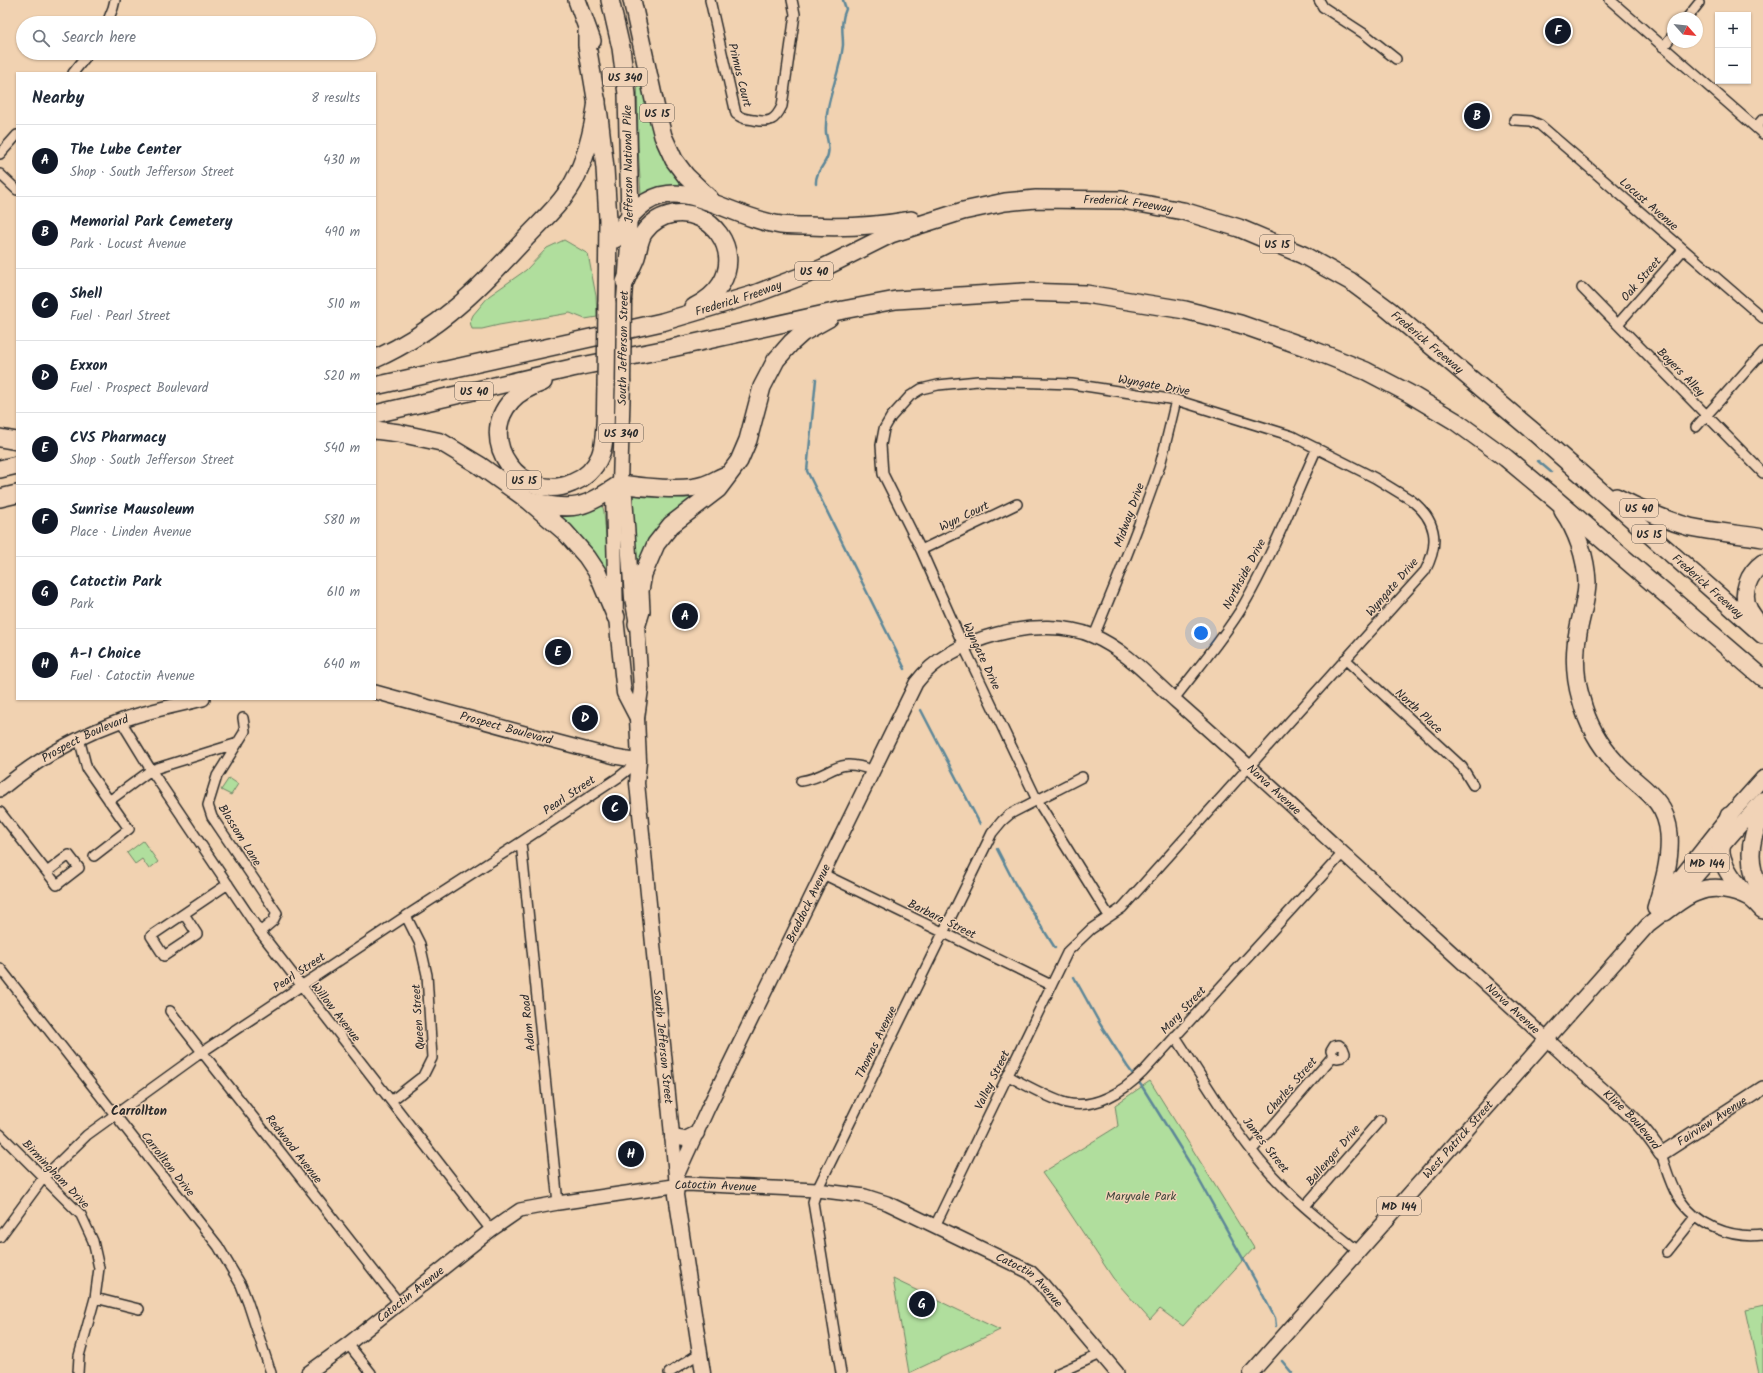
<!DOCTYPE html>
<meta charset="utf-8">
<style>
body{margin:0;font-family:Kalam,sans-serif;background:#f2f2f3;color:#1f2937}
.controls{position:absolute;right:12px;top:12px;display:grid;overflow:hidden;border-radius:0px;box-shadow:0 1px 3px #0004}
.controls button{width:36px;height:36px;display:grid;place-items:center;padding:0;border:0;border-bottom:1px solid #e0e1e3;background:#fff;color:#1f2937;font:20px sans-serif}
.compass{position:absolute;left:1667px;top:12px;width:36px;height:36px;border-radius:50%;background:#fff;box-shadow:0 1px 3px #0004;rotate:117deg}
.you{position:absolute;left:1201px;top:633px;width:14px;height:14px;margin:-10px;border:3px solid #fff;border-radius:50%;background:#1a73e8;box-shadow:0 0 0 6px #1a73e833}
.badge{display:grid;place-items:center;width:26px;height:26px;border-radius:50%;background:#111827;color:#fff;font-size:13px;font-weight:700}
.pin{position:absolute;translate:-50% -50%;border:2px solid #fff;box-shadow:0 1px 4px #0006}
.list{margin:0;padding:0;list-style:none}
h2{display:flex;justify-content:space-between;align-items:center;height:52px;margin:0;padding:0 16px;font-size:17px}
h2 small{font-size:13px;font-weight:400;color:#747a83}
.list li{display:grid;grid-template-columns:26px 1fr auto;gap:12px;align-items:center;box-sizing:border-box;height:72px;padding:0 16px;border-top:1px solid #e0e1e3}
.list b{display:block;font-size:15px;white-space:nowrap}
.list p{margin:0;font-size:13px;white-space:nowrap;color:#747a83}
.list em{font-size:13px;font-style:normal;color:#747a83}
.icon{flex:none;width:22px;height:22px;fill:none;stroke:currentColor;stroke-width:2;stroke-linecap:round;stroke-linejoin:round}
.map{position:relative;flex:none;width:1763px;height:1373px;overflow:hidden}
.search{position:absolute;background:#fff;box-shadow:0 1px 3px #0004;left:16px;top:16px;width:360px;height:44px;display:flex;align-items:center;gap:10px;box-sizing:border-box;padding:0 14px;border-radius:22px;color:#747a83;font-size:15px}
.panel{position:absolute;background:#fff;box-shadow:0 1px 3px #0004;left:16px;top:72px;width:360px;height:628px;border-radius:0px}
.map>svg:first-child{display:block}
.green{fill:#b0de9d;stroke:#6e8464}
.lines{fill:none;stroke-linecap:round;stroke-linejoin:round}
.stream{stroke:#5d8798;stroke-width:2.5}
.street-casing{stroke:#2b2b2b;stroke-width:12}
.secondary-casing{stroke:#2b2b2b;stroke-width:16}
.primary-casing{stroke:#2b2b2b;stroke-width:17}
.highway-casing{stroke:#2b2b2b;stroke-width:20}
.street{stroke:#f1d3b7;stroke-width:9}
.secondary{stroke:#f1d3b7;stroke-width:13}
.primary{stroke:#f1d3b7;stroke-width:14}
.highway{stroke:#f1d3b7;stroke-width:17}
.primary-bridge-casing{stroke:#2b2b2b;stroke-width:17;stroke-linecap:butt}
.highway-bridge-casing{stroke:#2b2b2b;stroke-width:20;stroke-linecap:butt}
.primary-bridge{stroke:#f1d3b7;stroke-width:14}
.highway-bridge{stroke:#f1d3b7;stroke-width:17}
.labels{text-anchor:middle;stroke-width:3;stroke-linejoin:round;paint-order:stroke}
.shield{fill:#f1d3b7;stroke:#665d55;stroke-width:1}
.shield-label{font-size:11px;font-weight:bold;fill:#2b2b2b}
.street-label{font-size:12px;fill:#2b2b2b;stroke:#f1d3b7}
.park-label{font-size:12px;fill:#3f463c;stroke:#f1d3b7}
.neighbourhood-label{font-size:13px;font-weight:bold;fill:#2b2b2b;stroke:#f1d3b7}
</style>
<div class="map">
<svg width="1763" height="1373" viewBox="0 0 1763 1373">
<rect width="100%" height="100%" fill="#f1d2b1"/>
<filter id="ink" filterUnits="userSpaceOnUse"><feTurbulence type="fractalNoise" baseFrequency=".025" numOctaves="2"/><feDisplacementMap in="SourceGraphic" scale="8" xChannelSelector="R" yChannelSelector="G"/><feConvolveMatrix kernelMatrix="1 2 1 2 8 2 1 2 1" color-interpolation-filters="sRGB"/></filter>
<g filter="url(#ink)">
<path class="green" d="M637 43 647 86 693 188 642 197 641 195 638 146Z
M564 240 588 254 596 296 597 317 585 319 570 313 499 325 482 329H472L470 322 473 315 489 296 526 270 547 248Z
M704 490 637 576 633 529V492Z
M602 504 604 512 610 586 556 517C573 516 588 514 602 504Z
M229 778 238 784 231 795 221 790Z
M143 841 158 862 149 869 142 859 135 864 127 853Z
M1150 1081 1254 1248 1183 1326 1160 1309 1150 1320 1113 1278 1062 1201 1042 1173 1118 1126 1115 1105Z
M893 1279 1000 1330 909 1373Z
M1763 1306V1373H1759L1745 1310Z"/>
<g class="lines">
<path class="stream" d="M816 184C815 171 826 165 828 154 830 146 827 140 826 133 824 103 840 75 843 45 843 32 840 22 846 9L843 0
M816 379 807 471 905 669
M1538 461 1551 472
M921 710 980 824
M997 849 1015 884 1055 948
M1074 977 1100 1024 1127 1066 1143 1088 1189 1162 1256 1282 1275 1318 1276 1326
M1282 1361 1292 1373"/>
<defs>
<path id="street" d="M710 0 736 114C742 119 747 119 754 120 769 123 775 121 782 106L795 14 792 0
M1319 0 1323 7 1366 35 1396 59
M1610 0 1763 134
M1687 18 1699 3
M107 23 113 8 115 0
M1663 47 1673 35
M73 73 89 53
M1514 120 1531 121 1540 125 1763 318
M1756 127 1763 119
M0 154 17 135
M0 174 17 190
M1582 288 1763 473
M1618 324 1683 250
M1696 427 1763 352
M921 550 1017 504
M1094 636C1117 580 1141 523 1160 465 1166 443 1171 421 1176 400
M1345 659 1462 767 1473 785
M1174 699C1197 669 1223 639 1243 606 1272 556 1293 501 1317 448
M243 718 245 731 217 776 208 805 212 817 277 913 273 921 260 932
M121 721 151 770 260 932 491 1230
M79 738 87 769 129 829 94 856
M801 781C834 776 835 755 873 771
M109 801 151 770 238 743
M0 812 57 885 79 868 69 855 47 872
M521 842 558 1203
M823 874 1051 985
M184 914 197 934 164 956 151 936 228 884
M0 968 218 1246 241 1285 248 1303 271 1373
M170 1011 399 1303
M1175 1036C1204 1080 1231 1127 1265 1167 1292 1199 1326 1225 1358 1251
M1008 1076C1024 1084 1050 1099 1066 1103 1095 1110 1124 1091 1143 1072L1343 853
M391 1101 423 1076 432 1058 427 975 420 944 406 916
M0 1134 81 1215 93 1241 99 1268 95 1298 79 1356 78 1373
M1252 1150 1333 1056 1331 1051 1334 1046 1339 1045 1343 1048 1345 1053 1342 1057 1337 1058 1333 1056
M1661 1154C1666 1168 1670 1184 1678 1197 1696 1225 1730 1239 1763 1235
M1305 1206 1380 1120
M935 1226 1068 951 1091 929 1122 908 1425 571C1440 543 1437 520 1411 500L1375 478 1292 436 1176 400 1072 384 978 381 938 385 921 389 910 396 891 417 884 429 881 445 883 474 921 550 964 647 1037 800 1109 916
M0 1237 44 1177 87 1135 202 1052 406 916 521 842 619 777 639 761
M1667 1252 1695 1217
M95 1298 139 1309
M348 1344 371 1373
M669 1373 700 1353
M841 1373 813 1202 817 1190 992 833 1002 821 1010 814 1082 777
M1058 1373 1101 1354"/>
<g id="secondary">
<path id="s1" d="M375 692 543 738 615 757 639 761"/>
<path id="s2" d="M0 790C35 761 77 737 120 721 146 711 175 706 203 699"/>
<path id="s3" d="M676 1178 708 1108 916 683C950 637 1040 614 1093 636 1126 650 1151 679 1177 702 1234 752 1289 803 1345 855 1412 916 1478 977 1545 1038 1560 1051 1574 1064 1588 1077 1618 1104 1639 1119 1661 1154L1763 1088"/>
<path id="s4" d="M308 1373 348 1344 491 1230 520 1210 558 1203 687 1184 817 1190 865 1196 887 1203 1030 1272 1042 1284 1117 1373"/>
</g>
<g id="primary">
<path d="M624 300 630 217"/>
<path id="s5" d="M623 382 620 484 625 496 632 598 637 624 641 689 637 718 639 761 637 783 677 1185 676 1195 703 1373"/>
<path d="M620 484 613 494 616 617 624 693 637 718"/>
<path d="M1660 903 1729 816 1763 778"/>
<path d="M672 1137 685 1139 697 1133"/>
<path id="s6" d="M1251 1373 1648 925 1665 912 1763 799"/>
</g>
<g id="highway">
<path d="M577 0 592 41"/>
<path d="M610 0 621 48 627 94 630 217"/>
<path d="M632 0 656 109 663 136 674 160 686 176 710 199"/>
<path d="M587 30V45L599 116 605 168 608 220 607 304"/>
<path d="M615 239C662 153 714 215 781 225 790 226 800 226 809 226 843 228 877 226 911 220"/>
<path d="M625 282C628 274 633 265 636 257 639 248 639 238 645 231 652 222 662 216 673 214 711 208 742 250 721 284 715 294 704 302 694 307"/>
<path d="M375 359C439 330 479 289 526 238 542 221 561 204 573 183 587 157 593 130 597 101"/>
<path d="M543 382C532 386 520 391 512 400 474 440 522 505 572 483 585 478 595 468 600 456 607 440 605 406 606 387"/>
<path id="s7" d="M375 386 662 322 752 295 823 268 891 234 963 211 1005 202 1036 199 1122 200 1183 211 1239 228 1303 255 1350 281 1389 310 1535 433 1763 635"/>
<path d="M375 414 572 368 672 348 843 310 896 300 1024 292 1086 294 1185 310 1240 324 1308 348 1366 371 1410 394 1455 421 1506 458 1554 498 1763 678"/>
<path d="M375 430 399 433 441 442 479 465 528 500 565 532 587 557 597 572 616 617"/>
<path d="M0 438 17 441"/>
<path d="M0 469 17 465"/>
<path d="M1616 497C1640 509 1664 520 1690 527 1714 532 1739 534 1763 538"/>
<path d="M0 498 17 494"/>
<path d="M532 501C574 513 585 507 620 484 640 487 685 492 704 485 711 483 717 479 724 476"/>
<path d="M1563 511C1577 531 1586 557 1587 582 1587 598 1582 612 1579 627 1574 650 1574 675 1581 699 1587 723 1600 746 1617 764 1639 788 1666 797 1669 834 1671 860 1663 885 1656 908"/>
<path d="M637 624 641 611 640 591 643 574 656 544 671 525 718 489 739 461 748 440 762 387 776 360 791 343 802 333 829 318"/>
<path d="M1759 625C1756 620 1752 615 1749 610 1740 593 1749 573 1763 563"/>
<path d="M1763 815C1747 840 1747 869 1763 894"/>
<path d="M1729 816C1727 825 1720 845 1721 853 1724 870 1736 884 1748 896"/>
<path d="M1665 912C1675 905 1685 896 1697 892 1713 885 1734 889 1749 897 1754 900 1759 906 1763 910"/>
</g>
</defs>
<use href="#street" class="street-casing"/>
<use href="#secondary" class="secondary-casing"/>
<use href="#primary" class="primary-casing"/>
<use href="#highway" class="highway-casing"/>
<use href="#street" class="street"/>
<use href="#secondary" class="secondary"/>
<use href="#primary" class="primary"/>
<use href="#highway" class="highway"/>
<defs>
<path id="primary-bridge" d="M623 382 624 300"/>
<path id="highway-bridge" d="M606 387 607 304"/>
</defs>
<use href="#primary-bridge" class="primary-bridge-casing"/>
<use href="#highway-bridge" class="highway-bridge-casing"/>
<use href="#primary-bridge" class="primary-bridge"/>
<use href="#highway-bridge" class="highway-bridge"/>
</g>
</g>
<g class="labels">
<g class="shield">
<rect x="603" y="68" width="44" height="18" rx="3"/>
<rect x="640" y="104" width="34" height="18" rx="3"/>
<rect x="1260" y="235" width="34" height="18" rx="3"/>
<rect x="795" y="262" width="38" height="18" rx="3"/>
<rect x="455" y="382" width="38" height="18" rx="3"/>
<rect x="599" y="424" width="44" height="18" rx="3"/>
<rect x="507" y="471" width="34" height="18" rx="3"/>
<rect x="1620" y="499" width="38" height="18" rx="3"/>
<rect x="1632" y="525" width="34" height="18" rx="3"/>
<rect x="1685" y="854" width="44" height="18" rx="3"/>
<rect x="1377" y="1197" width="44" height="18" rx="3"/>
</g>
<g class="shield-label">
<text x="625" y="81">US 340</text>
<text x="657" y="117">US 15</text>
<text x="1277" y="248">US 15</text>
<text x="814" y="275">US 40</text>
<text x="474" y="395">US 40</text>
<text x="621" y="437">US 340</text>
<text x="524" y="484">US 15</text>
<text x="1639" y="512">US 40</text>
<text x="1649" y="538">US 15</text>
<text x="1707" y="867">MD 144</text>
<text x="1399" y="1210">MD 144</text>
</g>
<g class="street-label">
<text transform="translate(740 75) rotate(76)" y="4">Primus Court</text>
<text transform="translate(628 164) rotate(-91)" y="4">Jefferson National Pike</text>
<text dy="4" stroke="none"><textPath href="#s7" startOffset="782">Frederick Freeway</textPath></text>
<text transform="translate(1649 204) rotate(41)" y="4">Locust Avenue</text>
<text transform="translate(1641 279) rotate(-49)" y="4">Oak Street</text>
<text dy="4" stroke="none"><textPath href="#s7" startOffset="374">Frederick Freeway</textPath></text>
<text dy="4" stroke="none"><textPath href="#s7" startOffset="1118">Frederick Freeway</textPath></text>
<text transform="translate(623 348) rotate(-89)" y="4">South Jefferson Street</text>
<text transform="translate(1681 372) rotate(46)" y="4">Boyers Alley</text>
<text transform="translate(1154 385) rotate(10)" y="4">Wyngate Drive</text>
<text transform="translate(1129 515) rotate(-70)" y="4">Midway Drive</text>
<text transform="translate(964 516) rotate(-26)" y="4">Wyn Court</text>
<text transform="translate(1244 574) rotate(-62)" y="4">Northside Drive</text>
<text dy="4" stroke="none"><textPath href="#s7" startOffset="1490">Frederick Freeway</textPath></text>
<text transform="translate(1392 587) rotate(-49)" y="4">Wyngate Drive</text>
<text transform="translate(982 656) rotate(65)" y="4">Wyngate Drive</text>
<text transform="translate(1419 711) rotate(43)" y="4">North Place</text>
<text dy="4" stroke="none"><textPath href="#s1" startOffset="136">Prospect Boulevard</textPath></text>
<text dy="4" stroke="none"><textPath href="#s2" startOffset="100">Prospect Boulevard</textPath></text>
<text dy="4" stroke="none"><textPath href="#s3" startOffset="982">Norva Avenue</textPath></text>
<text transform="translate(569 795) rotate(-34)" y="4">Pearl Street</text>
<text transform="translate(240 835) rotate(58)" y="4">Blossom Lane</text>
<text dy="4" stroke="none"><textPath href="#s3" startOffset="305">Braddock Avenue</textPath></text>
<text transform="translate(942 919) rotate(26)" y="4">Barbara Street</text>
<text transform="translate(299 972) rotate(-34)" y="4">Pearl Street</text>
<text dy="4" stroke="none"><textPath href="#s3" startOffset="1306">Norva Avenue</textPath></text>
<text transform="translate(1183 1010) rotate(-47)" y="4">Mary Street</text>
<text transform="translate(336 1012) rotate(52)" y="4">Willow Avenue</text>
<text transform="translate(418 1017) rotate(-94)" y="4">Queen Street</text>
<text transform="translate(528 1023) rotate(-96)" y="4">Adam Road</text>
<text transform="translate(876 1042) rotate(-64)" y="4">Thomas Avenue</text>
<text dy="4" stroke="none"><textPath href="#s5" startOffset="668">South Jefferson Street</textPath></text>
<text transform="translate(992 1080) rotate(-64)" y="4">Valley Street</text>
<text transform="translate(1291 1086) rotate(-49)" y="4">Charles Street</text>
<text dy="4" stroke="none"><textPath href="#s3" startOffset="1469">Kline Boulevard</textPath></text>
<text dy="4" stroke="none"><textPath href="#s3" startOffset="1575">Fairview Avenue</textPath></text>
<text dy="4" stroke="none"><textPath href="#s6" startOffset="312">West Patrick Street</textPath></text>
<text transform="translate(1266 1145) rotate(52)" y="4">James Street</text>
<text transform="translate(294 1149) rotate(52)" y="4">Redwood Avenue</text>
<text transform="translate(1333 1155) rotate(-49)" y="4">Ballenger Drive</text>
<text transform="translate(168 1164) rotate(52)" y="4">Carrollton Drive</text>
<text transform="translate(56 1174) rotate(46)" y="4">Birmingham Drive</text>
<text dy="4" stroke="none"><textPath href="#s4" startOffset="465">Catoctin Avenue</textPath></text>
<text dy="4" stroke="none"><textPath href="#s4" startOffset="801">Catoctin Avenue</textPath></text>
<text dy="4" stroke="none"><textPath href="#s4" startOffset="129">Catoctin Avenue</textPath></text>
</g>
<g class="park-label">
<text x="1141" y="1200">Maryvale Park</text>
</g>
<g class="neighbourhood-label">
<text x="139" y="1115">Carrollton</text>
</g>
</g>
</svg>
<div class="controls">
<button>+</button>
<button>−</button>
</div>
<svg class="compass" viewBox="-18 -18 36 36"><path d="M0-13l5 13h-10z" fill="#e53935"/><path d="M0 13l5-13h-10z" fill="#747a83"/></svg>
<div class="you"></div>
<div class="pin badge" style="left:685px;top:616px">A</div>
<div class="pin badge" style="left:1477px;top:116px">B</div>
<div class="pin badge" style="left:615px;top:808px">C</div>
<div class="pin badge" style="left:585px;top:718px">D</div>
<div class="pin badge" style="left:558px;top:652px">E</div>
<div class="pin badge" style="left:1558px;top:31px">F</div>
<div class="pin badge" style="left:922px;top:1304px">G</div>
<div class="pin badge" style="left:631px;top:1154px">H</div>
<div class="search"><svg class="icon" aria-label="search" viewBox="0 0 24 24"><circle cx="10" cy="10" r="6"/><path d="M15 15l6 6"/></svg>Search here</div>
<section class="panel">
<h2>Nearby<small>8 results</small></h2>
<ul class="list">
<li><span class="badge">A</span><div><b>The Lube Center</b><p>Shop · South Jefferson Street</p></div><em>430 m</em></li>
<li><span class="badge">B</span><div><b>Memorial Park Cemetery</b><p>Park · Locust Avenue</p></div><em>490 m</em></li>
<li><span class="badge">C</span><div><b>Shell</b><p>Fuel · Pearl Street</p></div><em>510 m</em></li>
<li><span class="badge">D</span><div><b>Exxon</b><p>Fuel · Prospect Boulevard</p></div><em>520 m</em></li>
<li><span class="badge">E</span><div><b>CVS Pharmacy</b><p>Shop · South Jefferson Street</p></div><em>540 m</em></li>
<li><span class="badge">F</span><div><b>Sunrise Mausoleum</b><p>Place · Linden Avenue</p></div><em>580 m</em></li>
<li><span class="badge">G</span><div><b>Catoctin Park</b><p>Park</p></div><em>610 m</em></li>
<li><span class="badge">H</span><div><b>A-1 Choice</b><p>Fuel · Catoctin Avenue</p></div><em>640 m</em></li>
</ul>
</section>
</div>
